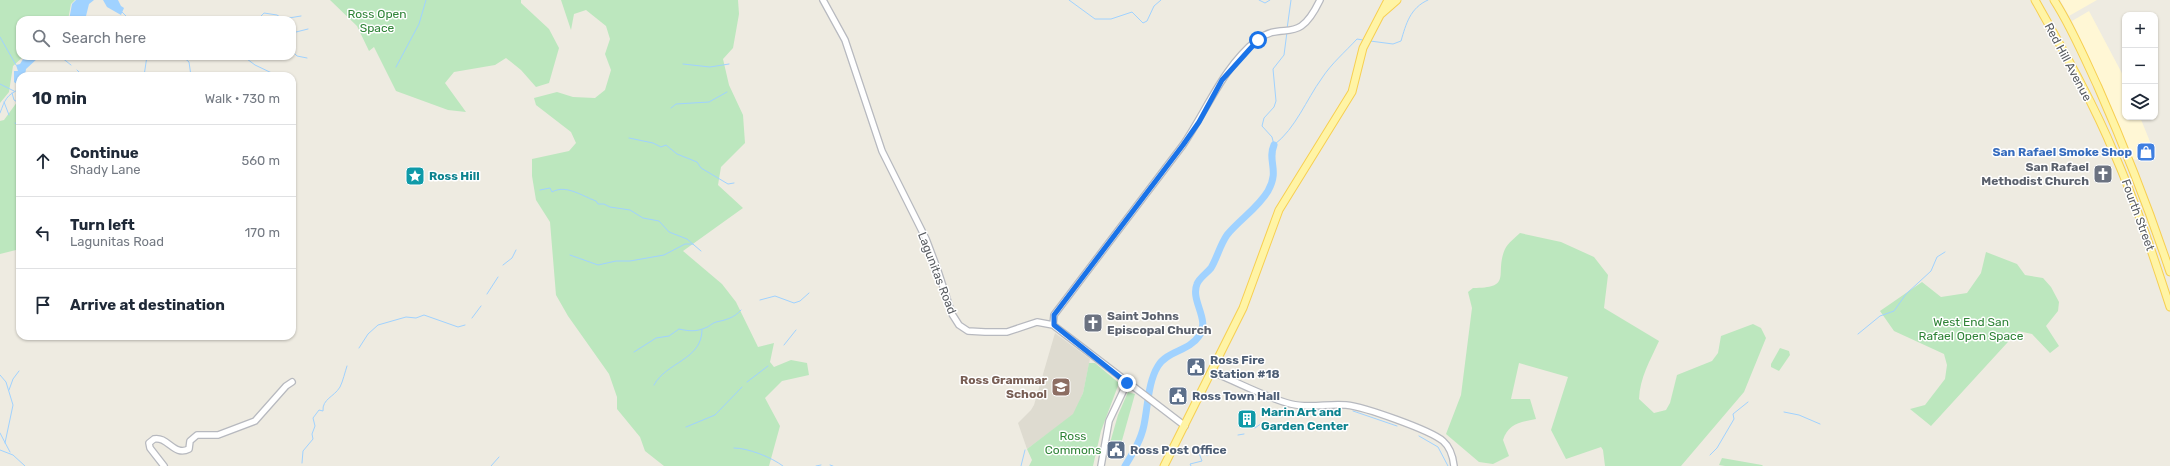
<!DOCTYPE html>
<meta charset="utf-8">
<style>
body{margin:0;font-family:Rubik,sans-serif;background:#f2f2f3;color:#1f2937}
.controls{position:absolute;right:12px;top:12px;display:grid;overflow:hidden;border-radius:8px;box-shadow:0 1px 3px #0004}
.controls button{width:36px;height:36px;display:grid;place-items:center;padding:0;border:0;border-bottom:1px solid #e0e1e3;background:#fff;color:#1f2937;font:20px sans-serif}
.stop{position:absolute;width:12px;height:12px;margin:-9px;border:3px solid #1a73e8;border-radius:50%;background:#fff}
.stop.end{background:#1a73e8;border-color:#fff;box-shadow:0 1px 4px #0008}
.list{margin:0;padding:0;list-style:none}
h2{display:flex;justify-content:space-between;align-items:center;height:52px;margin:0;padding:0 16px;font-size:17px}
h2 small{font-size:13px;font-weight:400;color:#747a83}
.list li{display:grid;grid-template-columns:26px 1fr auto;gap:12px;align-items:center;box-sizing:border-box;height:72px;padding:0 16px;border-top:1px solid #e0e1e3}
.list b{display:block;font-size:15px;white-space:nowrap}
.list p{margin:0;font-size:13px;white-space:nowrap;color:#747a83}
.list em{font-size:13px;font-style:normal;color:#747a83}
.icon{flex:none;width:22px;height:22px;fill:none;stroke:currentColor;stroke-width:2;stroke-linecap:round;stroke-linejoin:round}
.map{position:relative;flex:none;width:2170px;height:466px;overflow:hidden}
.search{position:absolute;background:#fff;box-shadow:0 1px 3px #0004;left:16px;top:16px;width:280px;height:44px;display:flex;align-items:center;gap:10px;box-sizing:border-box;padding:0 14px;border-radius:12px;color:#747a83;font-size:15px}
.panel{position:absolute;background:#fff;box-shadow:0 1px 3px #0004;left:16px;top:72px;width:280px;height:268px;border-radius:12px}
.map>svg:first-child{display:block}
.commercial{fill:#fff7d5}
.education{fill:#dedbd0}
.green{fill:#bce7be}
.water{fill:#a0d2ff}
.lines{fill:none;stroke-linecap:round;stroke-linejoin:round}
.stream{stroke:#a0d2ff;stroke-width:1}
.river{stroke:#a0d2ff;stroke-width:7}
.minor-casing{stroke:#b7b9bf;stroke-width:8}
.major-casing{stroke:#f7cf51;stroke-width:9}
.minor{stroke:#fff;stroke-width:5.5}
.major{stroke:#fff4a5;stroke-width:7}
.route{stroke:#1a73e8;stroke-width:5}
.labels{text-anchor:middle;stroke-width:3;stroke-linejoin:round;paint-order:stroke}
.park-label{font-size:12px;fill:#308438;stroke:#fff}
.street-label{font-size:12px;fill:#5a5e63;stroke:#fff}
.shop-label{font-size:12px;font-weight:bold;fill:#366cbe;stroke:#fff;text-anchor:end}
.worship-label{font-size:12px;font-weight:bold;fill:#5b616d;stroke:#fff;text-anchor:end}
.culture-label{font-size:12px;font-weight:bold;fill:#0d838f;stroke:#fff;text-anchor:start}
.service-label{font-size:12px;font-weight:bold;fill:#4e5e75;stroke:#fff;text-anchor:start}
.education-label{font-size:12px;font-weight:bold;fill:#785e54;stroke:#fff;text-anchor:end}
</style>
<div class="map">
<svg width="2170" height="466" viewBox="0 0 2170 466">
<rect width="100%" height="100%" fill="#eeebe1"/>
<path class="commercial" d="M2060 0H2097L2069 16Z
M2089 11 2125 79V117H2140L2155 154 2136 160 2131 158 2072 21Z"/>
<path class="education" d="M1055 333 1090 359 1083 393 1074 414 1027 449 1018 423 1031 410 1034 405Z"/>
<path class="green" d="M0 0H75L71 4 68 20H20V56H24L13 66 9 92 0 103Z
M330 0H521V3L549 29 559 48 549 83 536 87 521 70 506 58 495 65 454 72 445 83 466 112 448 110 396 91 374 47 369 51 357 26Z
M561 0H738L739 14 733 48 723 59 729 85 743 115 745 143 721 167 718 185 743 208 683 251 722 284 736 302 758 347 774 343 770 362 774 367 791 360 807 363 809 375 782 381 765 398 780 426 769 466H664L645 451 640 437 617 409V397L609 374 568 316 556 295 550 222 536 200 532 176V159L569 151 576 143 571 132 536 105 534 98 557 92 573 97 595 98 605 90 611 70 605 54 610 39 606 26 586 10 574 14 571 30Z
M20 98V249L0 254V121L4 120Z
M1520 233 1561 242 1594 257 1608 275 1604 308 1659 341C1650 361 1640 377 1639 399L1654 413 1666 410 1670 403 1677 375 1712 361 1718 353 1721 336 1753 324 1761 328 1766 338 1744 392 1681 466H1605L1603 450 1601 447 1566 459 1551 430 1568 377 1519 363 1511 399H1530L1536 419C1520 422 1508 424 1503 440L1509 456 1493 464 1479 462 1446 434 1461 395 1472 308 1468 292 1473 288C1514 288 1494 274 1505 249 1508 243 1516 237 1520 233Z
M1986 252 2017 264 2025 275 2043 278 2051 287 2059 302 2058 311 2046 326 2059 346 2050 353 2032 334 2018 331 1931 426 1910 409 1925 405 1945 379 1947 365 1944 354 1894 331 1880 311 1922 282 1941 297 1967 293 1981 273Z
M1780 348 1789 351 1790 355 1779 371 1771 367V364Z
M1089 363H1095L1119 383 1101 431 1093 466H1029L1032 460 1027 449 1073 414 1083 393Z
M1128 392 1135 394 1121 444 1110 443 1118 415Z
M1722 458 1762 465 1763 466H1725L1719 465Z"/>
<path class="water" d="M76 0H94L89 4 85 20H69L72 4Z
M103 0H118L121 6 124 8 121 15 107 7Z
M25 56H63L52 60 38 58 26 69 25 76H20V84L18 85 14 82V71H18L16 65 20 64Z"/>
<g class="lines">
<path class="stream" d="M1069 0 1095 19H1111L1132 12 1143 23 1147 21 1154 6 1161 0
M1259 0 1265 3 1270 0
M122 12 130 20
M250 20 258 19 264 13 277 15 283 19 301 16
M1287 29 1291 0
M292 30 296 32 308 29
M1287 32 1284 55 1273 69 1276 101 1274 107 1264 118 1262 126 1272 137 1274 145C1296 128 1306 100 1322 78 1331 64 1345 52 1357 39L1363 40
M0 37 16 65
M1370 41 1393 44 1401 41C1406 24 1410 8 1428 0
M292 51 297 56 307 58
M182 56 189 62 191 76
M243 56 255 65 276 75
M61 57 71 65
M683 64 710 67 729 64
M396 67 419 24 426 0
M77 70 83 76
M144 76 147 56
M0 84 14 91
M12 93 14 100 19 103
M4 102 9 115
M671 108 676 104 709 102 727 92
M292 111 295 112
M0 113C5 100 6 95 20 89
M15 123 20 127
M629 138 653 143 661 147 666 145 677 154 697 162 701 168 728 184 734 183
M292 141 295 142
M540 190 550 188 552 192C566 184 582 196 596 201L598 204H604L610 207 630 210 643 218 659 221 669 232 687 239 701 251
M570 255 598 265 616 261H630L664 255 685 244H693
M503 265 512 258 516 250
M487 294 498 277
M760 300 775 296 794 303 800 301 809 293
M472 318 481 306
M1858 334 1880 316 1894 311 1906 294 1931 271 1937 257 1945 252
M784 345 796 330
M359 348 368 334 378 325 406 317 416 318 424 315 458 327 465 325
M634 352 656 338 669 336 679 329C688 331 696 332 705 328 709 327 712 323 716 322 726 320 734 318 741 310
M0 375 6 382 13 405 5 443
M747 382 768 366
M654 385C666 362 702 360 702 330
M9 390 13 379 19 371
M1353 411 1397 426
M1784 412 1799 415 1820 424
M1283 416 1304 410H1335
M686 427 715 415 742 387
M1255 428 1262 423
M0 433 10 452
M1238 435 1244 434
M1419 436 1438 447 1448 466
M734 448C748 448 771 457 783 466
M0 450 13 455 25 466
M1710 455 1717 448 1734 419 1733 414 1748 402
M302 463 303 451 313 439 312 434 315 426 313 418 319 410 323 411C322 399 334 397 340 387 343 381 345 372 347 366
M830 465 833 466
M491 466 499 457
M816 466 821 465
M1021 466 1025 450
M1191 466 1190 464 1202 461 1199 453 1203 452 1207 456 1214 450"/>
<path class="river" d="M1125 466C1133 453 1141 440 1144 425 1148 406 1148 382 1158 366 1167 351 1189 351 1199 336 1211 320 1190 301 1197 284 1199 278 1207 273 1211 268 1217 258 1220 245 1227 235 1239 220 1258 208 1268 191 1280 170 1267 161 1274 145"/>
<defs>
<path id="minor" d="M823 0 845 40 882 151 926 239 937 268 952 314 959 325 968 331 985 332H1007L1037 322 1053 325 1185 426
M1053 325 1054 315 1183 145C1207 110 1223 67 1257 40 1285 19 1297 48 1320 0
M1212 372C1238 382 1264 397 1291 404 1310 409 1328 403 1346 405 1365 407 1430 430 1443 441 1450 447 1453 457 1454 466
M164 466 150 448 149 443 154 439C168 436 174 457 189 449L190 441 197 435H218L255 421 286 386 292 382
M1101 466 1109 421 1127 383"/>
<path id="major" d="M2035 0C2063 50 2092 100 2114 153 2136 203 2153 255 2170 307
M2054 0C2072 28 2084 57 2098 87 2125 148 2149 209 2170 272
M1381 14 1397 0
M1164 466 1243 308 1279 210 1352 92 1363 48 1388 0"/>
</defs>
<use href="#minor" class="minor-casing"/>
<use href="#major" class="major-casing"/>
<use href="#minor" class="minor"/>
<use href="#major" class="major"/>
</g>
<g class="lines">
<path class="route" d="M1127 383 1054 325V315L1183 145 1199 122 1222 80 1258 40"/>
</g>
<defs>
<symbol id="shop-square" viewBox="-11 -11 22 22"><rect x="-9" y="-9" width="18" height="18" rx="4" fill="#3f7fe0" stroke="#fff"/><path d="M-5-2.5h2.3a2.7 3.5 0 0 1 5.4 0H5L5.5 6h-11ZM-1.5-2.5h3a1.5 2.3 0 0 0-3 0Z" fill="#fff"/></symbol>
<symbol id="church-square" viewBox="-11 -11 22 22"><rect x="-9" y="-9" width="18" height="18" rx="4" fill="#6b7280" stroke="#fff"/><path d="M-1.2-6h2.4v3.5h3.3v2.4h-3.3V6h-2.4V-.1h-3.3v-2.4h3.3Z" fill="#fff"/></symbol>
<symbol id="sight-square" viewBox="-11 -11 22 22"><rect x="-9" y="-9" width="18" height="18" rx="4" fill="#0f9aa8" stroke="#fff"/><path d="M0-6L1.8-2.2L6-1.7L2.9 1.2L3.7 5.4L0 3.3L-3.7 5.4L-2.9 1.2L-6-1.7L-1.8-2.2Z" fill="#fff"/></symbol>
<symbol id="civic-square" viewBox="-11 -11 22 22"><rect x="-9" y="-9" width="18" height="18" rx="4" fill="#5c6f8a" stroke="#fff"/><path d="M-.6-6.5H3V-4.5H.6V-3L4-1V1h2V6H-6V1h2V-1L-.6-3ZM-1.2 2.5V6h2.4V2.5Z" fill="#fff"/></symbol>
<symbol id="school-square" viewBox="-11 -11 22 22"><rect x="-9" y="-9" width="18" height="18" rx="4" fill="#8d6e63" stroke="#fff"/><path d="M0-5L7-2L0 1L-7-2ZM-4 1L0 2.5L4 1V4Q0 6-4 4Z" fill="#fff"/></symbol>
<symbol id="building-square" viewBox="-11 -11 22 22"><rect x="-9" y="-9" width="18" height="18" rx="4" fill="#0f9aa8" stroke="#fff"/><path d="M-4-6H4V6H1V3H-1V6H-4ZM-2.5-4.3h1.7v1.8h-1.7ZM.8-4.3h1.7v1.8H.8ZM-2.5-1h1.7V.8h-1.7ZM.8-1h1.7V.8H.8Z" fill="#fff"/></symbol>
</defs>
<g fill-rule="evenodd">
<use href="#shop-square" x="2135" y="141" width="22" height="22"/>
<use href="#church-square" x="2092" y="163" width="22" height="22"/>
<use href="#sight-square" x="404" y="165" width="22" height="22"/>
<use href="#church-square" x="1082" y="312" width="22" height="22"/>
<use href="#civic-square" x="1185" y="356" width="22" height="22"/>
<use href="#school-square" x="1050" y="376" width="22" height="22"/>
<use href="#civic-square" x="1167" y="385" width="22" height="22"/>
<use href="#building-square" x="1236" y="408" width="22" height="22"/>
<use href="#civic-square" x="1105" y="439" width="22" height="22"/>
</g>
<g class="labels">
<g class="park-label">
<text x="377" y="18">Ross Open<tspan x="377" dy="14">Space</tspan></text>
<text x="1971" y="326">West End San<tspan x="1971" dy="14">Rafael Open Space</tspan></text>
<text x="1073" y="440">Ross<tspan x="1073" dy="14">Commons</tspan></text>
</g>
<g class="street-label">
<text transform="translate(2068 62) rotate(62)" y="4">Red Hill Avenue</text>
<text transform="translate(2138 215) rotate(70)" y="4">Fourth Street</text>
<text transform="translate(937 273) rotate(69)" y="4">Lagunitas Road</text>
</g>
<g class="shop-label">
<text x="2132" y="156">San Rafael Smoke Shop</text>
</g>
<g class="worship-label">
<text x="2089" y="171">San Rafael<tspan x="2089" dy="14">Methodist Church</tspan></text>
<text x="1107" y="320" text-anchor="start">Saint Johns<tspan x="1107" dy="14">Episcopal Church</tspan></text>
</g>
<g class="culture-label">
<text x="429" y="180">Ross Hill</text>
<text x="1261" y="416">Marin Art and<tspan x="1261" dy="14">Garden Center</tspan></text>
</g>
<g class="service-label">
<text x="1210" y="364">Ross Fire<tspan x="1210" dy="14">Station #18</tspan></text>
<text x="1192" y="400">Ross Town Hall</text>
<text x="1130" y="454">Ross Post Office</text>
</g>
<g class="education-label">
<text x="1047" y="384">Ross Grammar<tspan x="1047" dy="14">School</tspan></text>
</g>
</g>
</svg>
<div class="controls">
<button>+</button>
<button>−</button>
<button><svg class="icon" aria-label="layers" viewBox="0 0 24 24"><path d="M12 4l9 5-9 5-9-5zM3 14l9 5 9-5"/></svg></button>
</div>
<div class="stop" style="left:1258px;top:40px"></div>
<div class="stop end" style="left:1127px;top:383px"></div>
<div class="search"><svg class="icon" aria-label="search" viewBox="0 0 24 24"><circle cx="10" cy="10" r="6"/><path d="M15 15l6 6"/></svg>Search here</div>
<section class="panel">
<h2>10 min<small>Walk · 730 m</small></h2>
<ul class="list">
<li><svg class="icon" aria-label="ahead" viewBox="0 0 24 24"><path d="M12 20V5M6 11l6-6 6 6"/></svg><div><b>Continue</b><p>Shady Lane</p></div><em>560 m</em></li>
<li><svg class="icon" aria-label="left" viewBox="0 0 24 24"><path d="M17 20v-9H6M10 6l-5 5 5 5"/></svg><div><b>Turn left</b><p>Lagunitas Road</p></div><em>170 m</em></li>
<li><svg class="icon" aria-label="arrive" viewBox="0 0 24 24"><path d="M6 21V4h12l-3 4 3 4H6"/></svg><div><b>Arrive at destination</b></div></li>
</ul>
</section>
</div>
